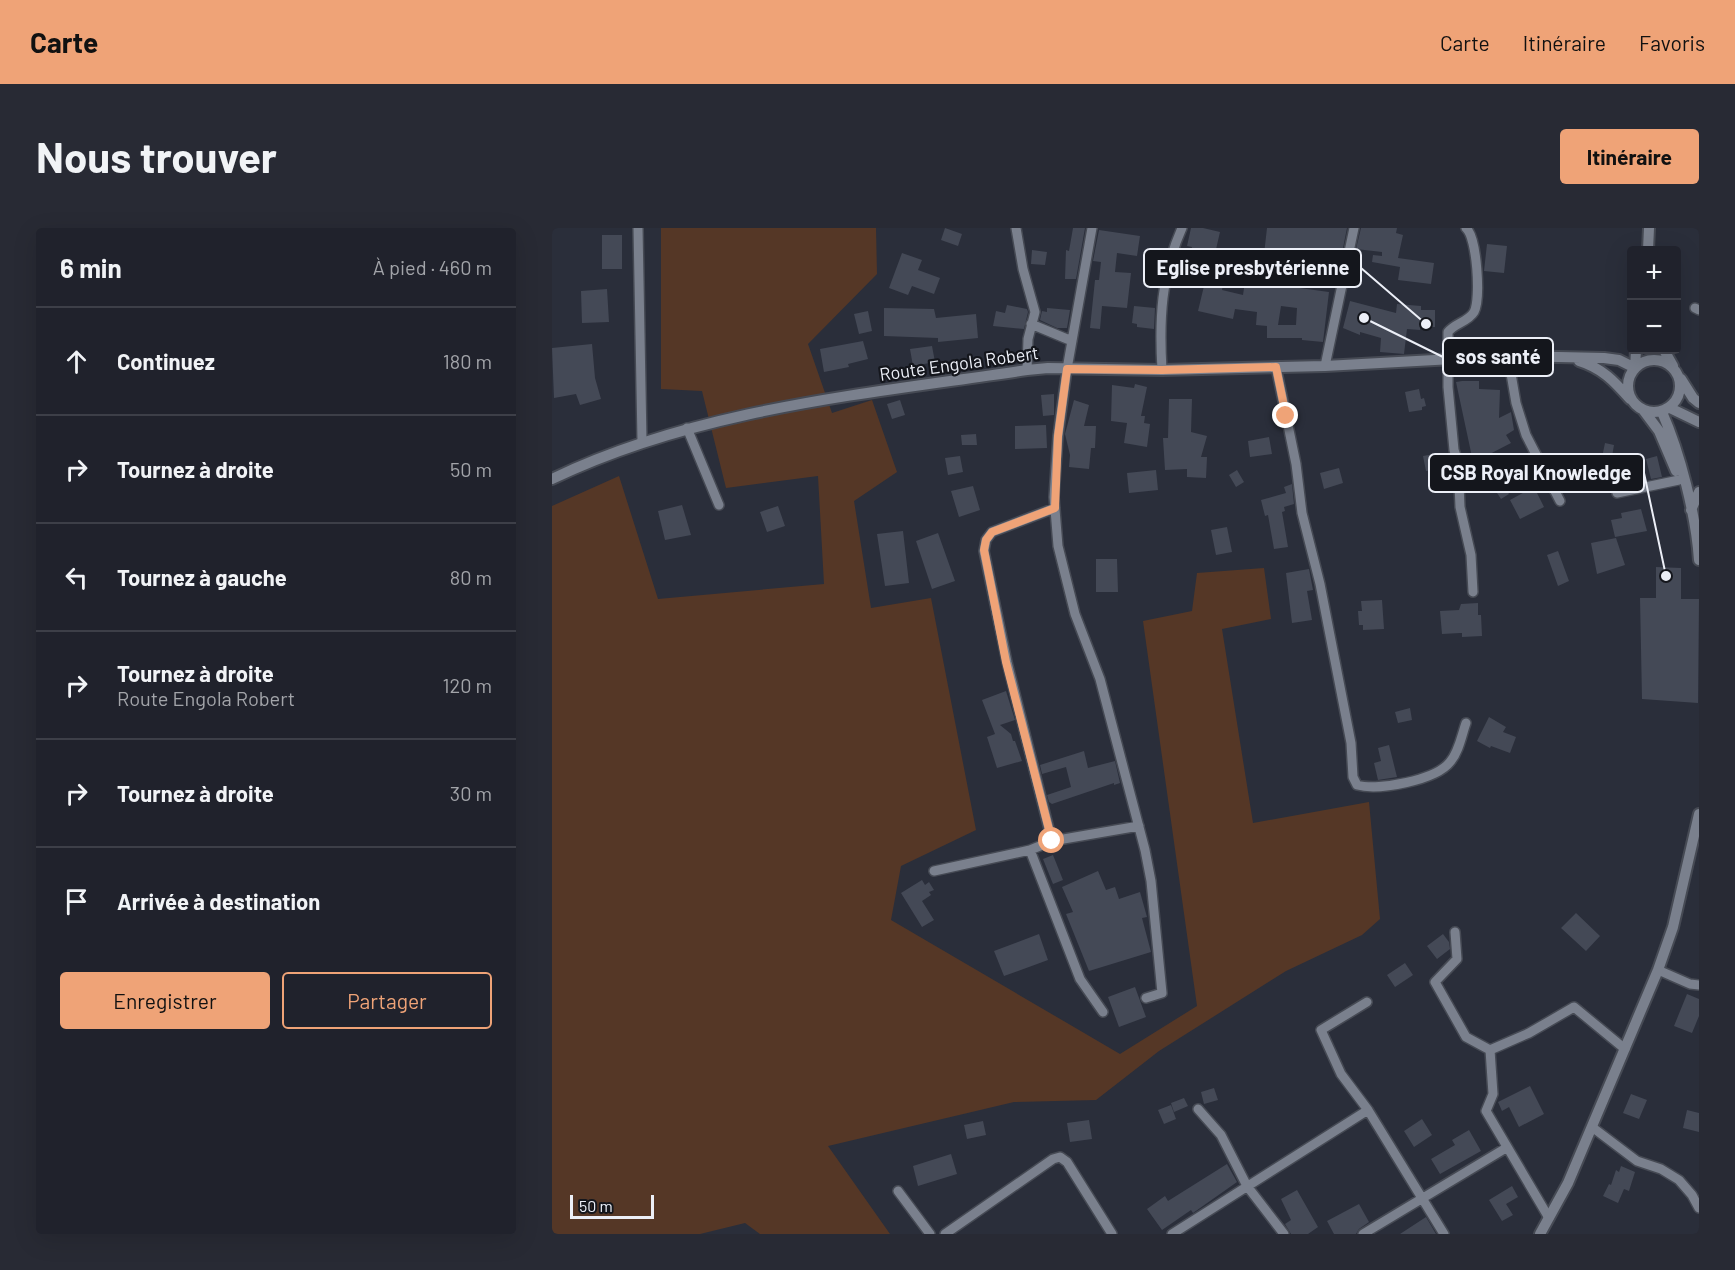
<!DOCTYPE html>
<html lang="fr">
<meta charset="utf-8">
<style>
body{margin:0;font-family:Barlow,sans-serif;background:#282a34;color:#f1f3f6}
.controls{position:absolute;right:18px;top:18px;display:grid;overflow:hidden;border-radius:6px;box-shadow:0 6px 24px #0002}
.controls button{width:54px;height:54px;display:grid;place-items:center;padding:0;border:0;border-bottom:2px solid #3d3f48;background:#20222c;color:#f1f3f6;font:30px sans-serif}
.scale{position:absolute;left:18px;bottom:15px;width:84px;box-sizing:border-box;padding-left:6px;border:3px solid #eceff7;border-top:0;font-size:16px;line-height:21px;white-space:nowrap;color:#eceff7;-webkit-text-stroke:4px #14161c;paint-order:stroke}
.stop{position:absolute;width:18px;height:18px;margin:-14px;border:4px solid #efa377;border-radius:50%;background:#fff}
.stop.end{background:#efa377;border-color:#fff;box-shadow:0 2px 6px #0008}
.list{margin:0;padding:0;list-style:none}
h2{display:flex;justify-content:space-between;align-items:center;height:78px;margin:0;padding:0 24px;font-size:26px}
h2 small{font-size:20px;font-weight:400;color:#a2a4a9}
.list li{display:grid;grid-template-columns:39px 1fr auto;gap:18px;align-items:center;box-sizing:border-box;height:108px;padding:0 24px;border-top:2px solid #3d3f48}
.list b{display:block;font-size:22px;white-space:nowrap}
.list p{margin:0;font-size:20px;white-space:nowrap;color:#a2a4a9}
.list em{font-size:20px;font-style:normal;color:#a2a4a9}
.actions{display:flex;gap:12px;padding:18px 24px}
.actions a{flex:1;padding:14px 0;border:2px solid #efa377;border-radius:6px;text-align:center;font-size:21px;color:#efa377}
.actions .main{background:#efa377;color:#111}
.icon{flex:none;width:33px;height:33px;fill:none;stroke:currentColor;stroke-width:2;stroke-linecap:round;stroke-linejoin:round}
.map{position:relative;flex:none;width:1147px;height:1006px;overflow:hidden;border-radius:6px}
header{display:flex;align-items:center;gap:36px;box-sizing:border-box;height:84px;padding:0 30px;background:#efa377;color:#111}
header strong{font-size:28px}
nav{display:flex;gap:33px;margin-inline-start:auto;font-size:21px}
.intro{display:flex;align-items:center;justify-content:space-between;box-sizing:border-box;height:144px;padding:0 36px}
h1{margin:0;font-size:42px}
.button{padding:15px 27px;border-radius:6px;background:#efa377;color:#111;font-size:21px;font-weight:700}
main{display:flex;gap:36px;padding:0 36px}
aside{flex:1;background:#20222c;border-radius:6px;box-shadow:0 6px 24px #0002}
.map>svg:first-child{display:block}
.green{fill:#553726}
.building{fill:#444956;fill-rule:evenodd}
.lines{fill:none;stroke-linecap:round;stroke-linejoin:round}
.minor-casing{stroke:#464a54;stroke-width:12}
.tertiary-casing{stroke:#464a54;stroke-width:14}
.minor{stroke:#7a808d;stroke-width:9}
.tertiary{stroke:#7a808d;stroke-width:10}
.route{stroke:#efa377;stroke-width:8}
.labels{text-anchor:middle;stroke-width:4.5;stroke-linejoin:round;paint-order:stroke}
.street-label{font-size:18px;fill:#eceff7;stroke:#14161c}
.leader{fill:none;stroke:#eceff7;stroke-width:2}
.callout-dot{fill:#eceff7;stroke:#14161c;stroke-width:2}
.callout{fill:#14161c;stroke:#eceff7;stroke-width:2}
.callout-label{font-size:20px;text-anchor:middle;font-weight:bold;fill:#eceff7}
</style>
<header>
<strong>Carte</strong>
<nav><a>Carte</a><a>Itinéraire</a><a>Favoris</a></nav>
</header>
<div class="intro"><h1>Nous trouver</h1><a class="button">Itinéraire</a></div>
<main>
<aside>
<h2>6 min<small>À pied · 460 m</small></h2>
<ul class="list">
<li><svg class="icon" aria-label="ahead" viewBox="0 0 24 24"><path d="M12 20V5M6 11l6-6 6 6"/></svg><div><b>Continuez</b></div><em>180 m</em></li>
<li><svg class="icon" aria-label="right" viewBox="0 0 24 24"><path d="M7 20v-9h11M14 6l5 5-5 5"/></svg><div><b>Tournez à droite</b></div><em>50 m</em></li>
<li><svg class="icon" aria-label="left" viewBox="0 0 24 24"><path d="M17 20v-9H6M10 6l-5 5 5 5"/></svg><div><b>Tournez à gauche</b></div><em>80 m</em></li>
<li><svg class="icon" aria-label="right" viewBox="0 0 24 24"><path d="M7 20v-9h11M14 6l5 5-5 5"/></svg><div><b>Tournez à droite</b><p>Route Engola Robert</p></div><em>120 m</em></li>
<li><svg class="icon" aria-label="right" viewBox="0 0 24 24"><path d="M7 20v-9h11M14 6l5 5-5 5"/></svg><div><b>Tournez à droite</b></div><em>30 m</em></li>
<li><svg class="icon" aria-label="arrive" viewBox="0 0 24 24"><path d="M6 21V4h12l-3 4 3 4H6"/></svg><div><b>Arrivée à destination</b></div></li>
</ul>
<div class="actions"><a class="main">Enregistrer</a><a>Partager</a></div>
</aside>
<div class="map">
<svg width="1147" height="1006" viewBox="0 0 1147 1006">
<rect width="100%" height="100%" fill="#2a2e3a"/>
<path class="green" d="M109 0H324L325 46 256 116 280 185 320 172 345 244 302 273 319 380 379 370 424 602 349 638 339 692 568 826 645 778 591 393 640 383 645 345 712 340 719 391 670 401 701 595 817 574 828 691 810 707 734 743 607 823 544 872 462 874 276 918 338 1006H208L193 995 148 1006H0V278L67 248 106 371 272 356 266 248 174 260 150 163 109 161Z"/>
<path class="building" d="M393 0 410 6 406 18 389 12Z
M521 0H533L524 51H513L514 22 517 23Z
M639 0H651L668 4 662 30 639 24 640 19 635 18Z
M715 0H795L786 45 742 39 740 59 777 64 771 114 750 112V110H715V98L704 97 705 84 683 81 681 91 646 83 652 58 661 60 664 49 672 52 670 62 691 67 696 33 711 35ZM729 78 745 80 744 97H726Z
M809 0H845L844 5 851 7 846 30 882 35 879 56 846 52 848 39 820 34 821 27 830 28V24L804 21Z
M547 2 588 8 585 28 565 25 563 44 579 45 575 80 550 78 548 101 538 100 543 52H547L549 34 541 33Z
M50 7H70V41H50Z
M935 16 955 18 952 45 932 43Z
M480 22 495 24 493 37 479 36Z
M350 25 370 32 366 42 388 50 382 66 360 58 356 67 337 60Z
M55 61 57 94 30 95 29 63Z
M798 73 844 85 845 76 869 78V82H883V99H868V102L855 101 852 126 828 124 829 110 808 104V107L791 100Z
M455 77 475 81 476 84 472 101 441 98 444 83 453 85Z
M582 78 603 80 602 101 585 99V96L580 95Z
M332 80 382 81 384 90 424 86 426 110 386 114V110L332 108Z
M495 80 518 82 515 100H505L488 92 490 83 495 84Z
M316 83 320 103 307 106 302 86Z
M311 113 316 131 296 136 297 139 272 144 268 121Z
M40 116 43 150 49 171 28 177 24 166 2 170 0 120Z
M380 118 383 134 361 138 358 121Z
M910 153H927V161L948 162 947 190 959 184 962 202 954 207 959 215 932 229 957 266 949 271 930 242 923 243 904 154Z
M583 156 595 159 589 188H593L592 195 598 196 595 219 572 215 575 195 559 193 560 157 582 160Z
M867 161 869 171 872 170 874 178 870 179V182L857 184 853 164Z
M502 166V187L491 188 489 167Z
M617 171H640L639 204 655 208 649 229H655L654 250 635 249V241L613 242 611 210H616Z
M348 172 353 187 340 191 335 176Z
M522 172 537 177 532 198H544L543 220H539L537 241 517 239 518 227 513 206Z
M494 197 495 220 463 221V198Z
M424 206 425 217H410L409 207Z
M717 209 720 226 698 229 696 213Z
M1053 215 1062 217 1058 240 1048 239Z
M888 225 890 240 874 243 871 228Z
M408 228 411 244 396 247 393 230Z
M1105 228 1110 249 1099 251 1094 231Z
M787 240 791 255 772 261 768 245Z
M604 242 606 262 577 265 575 245Z
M685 242 692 254 684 259 677 247Z
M740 256 742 276 732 279 733 283 730 284 736 319 722 321 716 287 713 288 709 272 734 265 732 259Z
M421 258 428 282 407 289 399 263Z
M982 259 992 279 968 291 958 272Z
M130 277 139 307 113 312 106 283Z
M226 278 233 298 215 304 208 284Z
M1089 281 1095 303 1063 309 1059 292 1070 290 1069 285Z
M675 299 680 324 664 327 659 302Z
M351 303 357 355 333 358 325 306Z
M386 305 403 353 380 361 364 313Z
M1064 310 1073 337 1045 346 1039 315Z
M1006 323 1017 353 1006 358 995 327Z
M544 331H565L566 364H544Z
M1104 339 1129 340V371H1147L1146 475 1090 471 1088 370H1104Z
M757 341 761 362 755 363 760 392 740 395 734 345Z
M830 372 832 401 811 402V397H807L806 383H810L809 373Z
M926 375V387H929L930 408 910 409V405H908L890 406 888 383 907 382 909 376Z
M454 463 463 492 448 497 459 506 461 513H463L470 533 445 540 435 509 443 506 430 472Z
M858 480 860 492 846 495 843 484Z
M937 489 954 499 951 504 964 509 958 525 939 518 938 520 925 513Z
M837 517 845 549 826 552 822 535 829 533 826 520Z
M532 523 536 540 563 533 568 555 562 557V555L500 576 497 574 495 567 519 559 514 539 490 546 488 537Z
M501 627 511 652 501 656 491 631Z
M546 643 554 662 563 659 567 671 588 664 595 689 590 690 599 724 537 743 514 686 521 684 510 659Z
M370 652 373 657 377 654 382 662 377 664 379 667 370 673 382 692 370 699 349 665Z
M1024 685 1048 708 1034 723 1009 700Z
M487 706 496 732 452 748 442 723Z
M891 706 897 714 898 721 885 731 875 718Z
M853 735 861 747 843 759 835 747Z
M583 759 594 789 567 799 556 769Z
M1135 766 1147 771V788L1140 805 1122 798Z
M978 858 992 886 967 899 957 879 950 883 946 874Z
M662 860 666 872 652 876 649 864Z
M1079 866 1095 872 1087 891 1071 885Z
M632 870 636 878 622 884 619 875Z
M619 877 624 891 612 896 606 882Z
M1135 882 1147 885V904L1131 900Z
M870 891 880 907 862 919 852 903Z
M537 892 540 911 518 914 515 895Z
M431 893 434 907 415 911 412 897Z
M917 902 929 923 888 946 879 931 903 917 900 912Z
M399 926 405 946 366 958 361 938Z
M675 936 685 954 641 985 639 982 610 1002 595 981 613 968 616 973Z
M1069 938 1083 944 1077 963 1072 961 1066 975 1051 968 1057 956 1059 957 1064 942 1067 944Z
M960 958 966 969 954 976 961 987 950 993 937 972Z
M745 962 766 999 756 1006H739L733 996 739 992 729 971Z
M807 976 817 994 807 1001 804 1006H782L775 993Z
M874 989 884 1006H848Z"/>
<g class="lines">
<defs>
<path id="minor" d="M86 0 90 213
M464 0 471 41 483 84 476 111 475 142
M540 0 515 141 506 208 502 269 506 318 523 386 548 451 593 622 599 653 610 765 594 770
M914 0C925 9 929 71 922 84 916 94 903 95 896 104V159L902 222 906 234 908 279 919 327 921 364
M1143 80 1147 82
M479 96 520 113
M956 128 964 175 974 207 1008 273
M773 138 802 0
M724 139 744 236 750 285 768 356 799 515 801 549 805 557C827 563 884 552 898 534 907 524 910 506 914 495
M610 142C607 92 609 47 630 0
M135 200 167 277
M1065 265 1127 252
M500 613 455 434 432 323 434 312 440 304 503 280
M478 622 528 751 551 784
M382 643 478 622 500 613 587 598
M903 704 905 731 883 754 914 809 938 822 977 805 1022 779 1073 821
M1106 742 1138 756 1147 757
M815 774 769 802 789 846 816 882 892 1006
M938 822 941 866 934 883 997 990
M646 881 669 907 695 958 732 1006
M1040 899 1085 933 1109 941 1127 952 1140 967 1147 980
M346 963 378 1006
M393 1006 501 931 508 929 515 934 560 1006
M620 1006 816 882
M811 1006 954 920"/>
<path id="tertiary" d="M1096 22 1097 0
M1112 122 1121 138
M1076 158a26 26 0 1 1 52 0a26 26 0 1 1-52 0Z
M1027 133C1050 140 1062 153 1078 171
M1129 151 1141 170 1147 175
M1118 180 1147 194
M1092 183 1107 203 1124 243
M1110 184C1128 225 1144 287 1147 332
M0 251C148 180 315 166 475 142L496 140 610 142 773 138 956 128 1052 130 1067 132 1083 140 1084 122
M1139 282 1147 264
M988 1006 1016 955 1106 742 1121 699 1147 586"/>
</defs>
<use href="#minor" class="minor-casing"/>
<use href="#tertiary" class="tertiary-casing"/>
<use href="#minor" class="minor"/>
<use href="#tertiary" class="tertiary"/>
</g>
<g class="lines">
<path class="route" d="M500 613 454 434 432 322 434 312 440 304 503 280 506 208 515 141 610 142 724 139 734 188"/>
</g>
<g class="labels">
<g class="street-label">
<text transform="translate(407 136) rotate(-8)" y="6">Route Engola Robert</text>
</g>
</g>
<path class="leader" d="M874 96L809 40M812 90L891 129M1114 348L1092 245"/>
<g class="callout-dot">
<circle cx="874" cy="96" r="6"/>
<circle cx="812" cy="90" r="6"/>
<circle cx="1114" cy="348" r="6"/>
</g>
<g class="callout">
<rect x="592" y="21" width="217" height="38" rx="6"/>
<rect x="891" y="110" width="110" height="38" rx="6"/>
<rect x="877" y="226" width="215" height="38" rx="6"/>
</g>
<g class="callout-label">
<text x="701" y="47">Eglise presbytérienne</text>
<text x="946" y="136">sos santé</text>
<text x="984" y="252">CSB Royal Knowledge</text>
</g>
</svg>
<div class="controls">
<button>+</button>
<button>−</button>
</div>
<div class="scale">50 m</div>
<div class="stop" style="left:500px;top:613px"></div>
<div class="stop end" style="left:734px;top:188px"></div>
</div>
</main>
